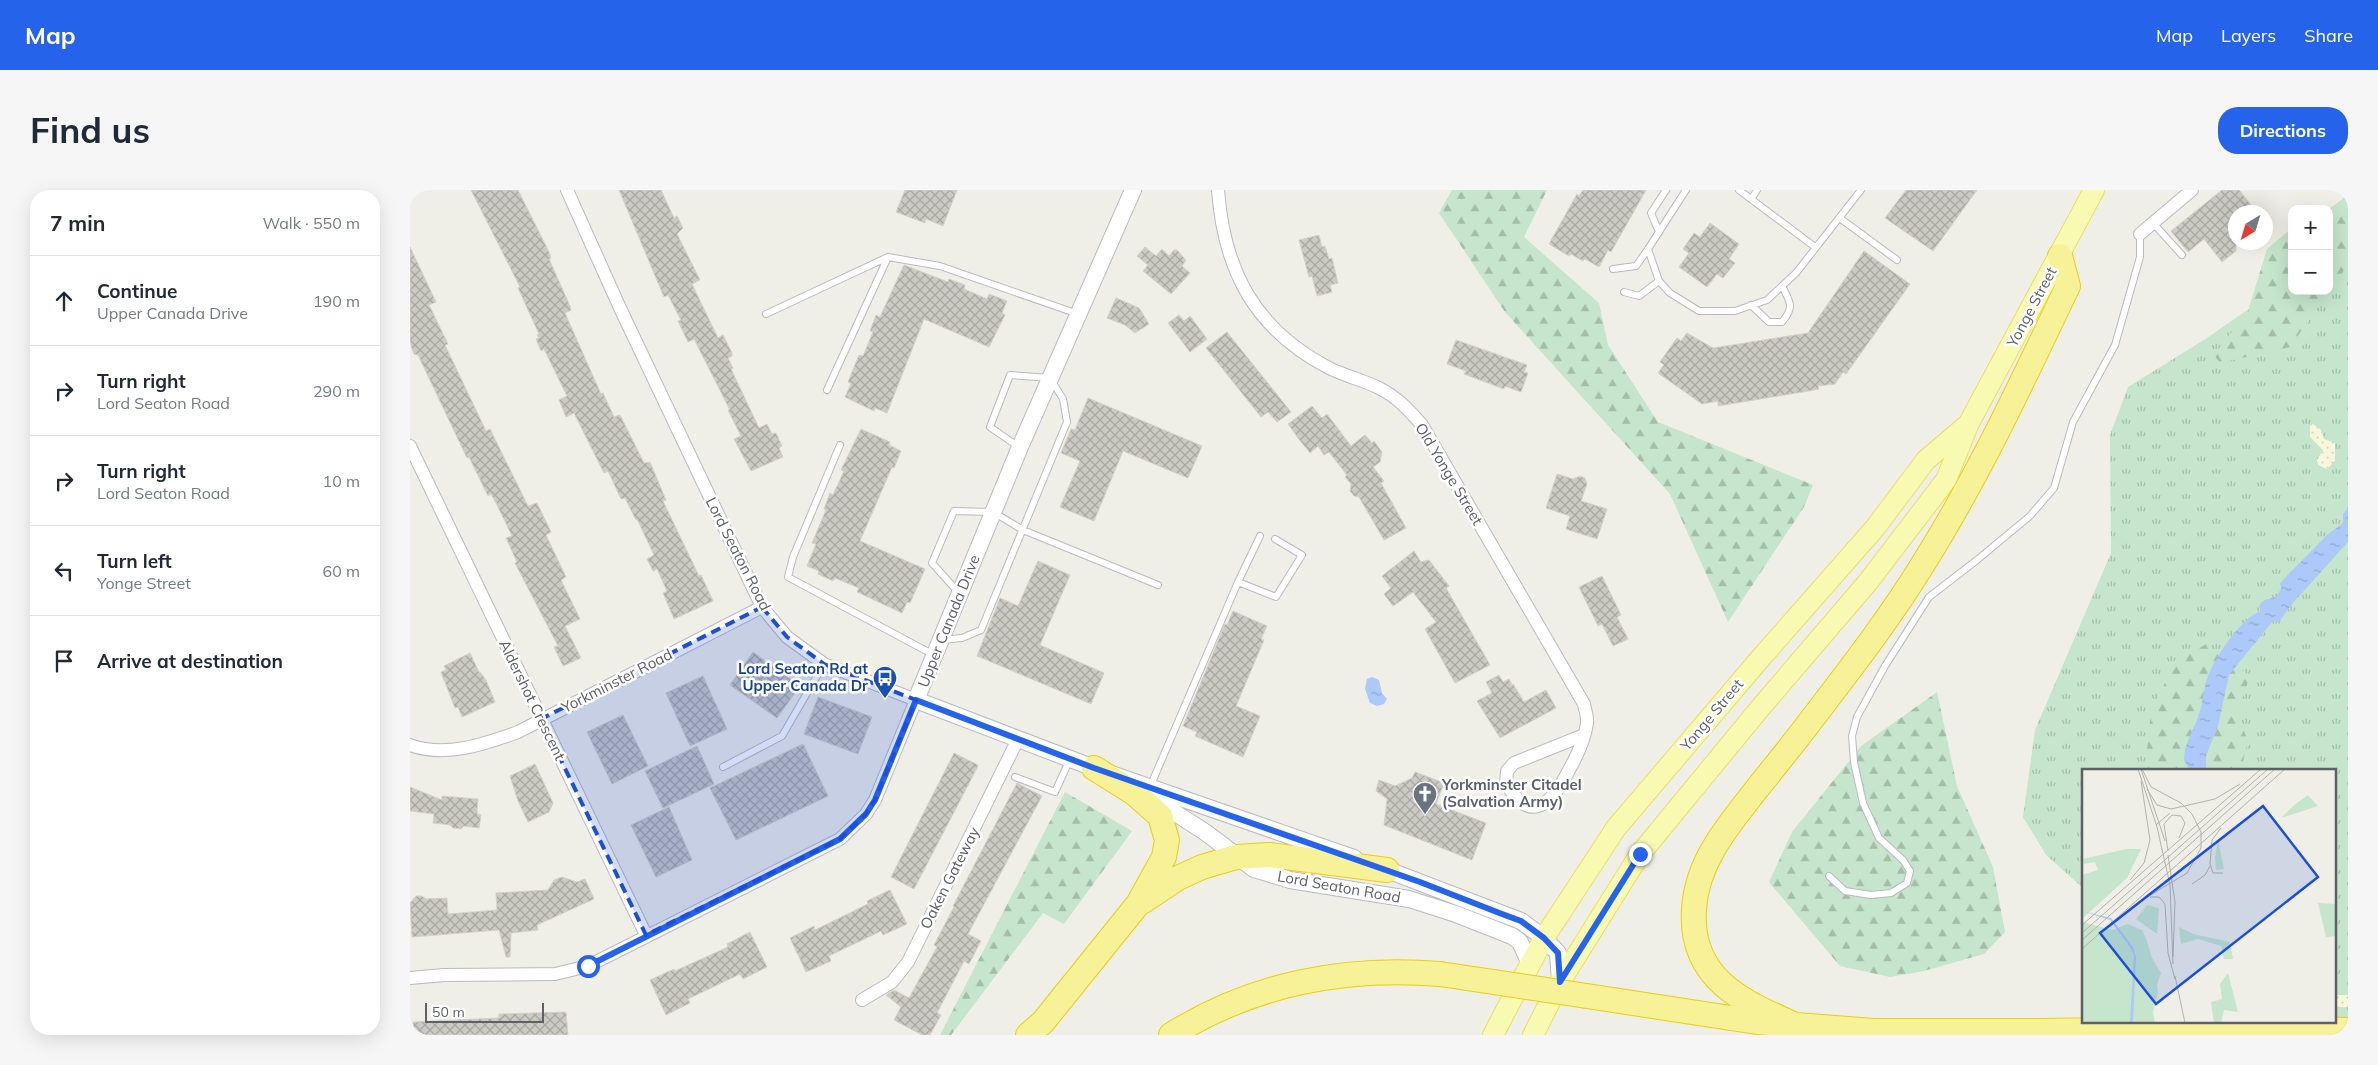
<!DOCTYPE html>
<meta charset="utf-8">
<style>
body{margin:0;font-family:Mulish,sans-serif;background:#f6f6f7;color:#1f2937}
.controls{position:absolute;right:15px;top:15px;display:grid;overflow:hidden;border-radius:10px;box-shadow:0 5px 20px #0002}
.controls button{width:45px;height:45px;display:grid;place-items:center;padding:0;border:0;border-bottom:1px solid #e0e1e3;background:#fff;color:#1f2937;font:25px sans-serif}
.compass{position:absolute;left:1818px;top:15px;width:45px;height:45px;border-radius:50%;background:#fff;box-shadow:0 5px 20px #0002;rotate:218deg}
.scale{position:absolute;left:15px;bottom:12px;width:119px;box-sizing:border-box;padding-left:5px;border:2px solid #5e6066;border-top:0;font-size:14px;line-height:18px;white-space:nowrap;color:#5e6066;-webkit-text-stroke:4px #fff;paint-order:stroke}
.stop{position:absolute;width:15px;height:15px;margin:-11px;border:4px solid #2563eb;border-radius:50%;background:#fff}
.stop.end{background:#2563eb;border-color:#fff;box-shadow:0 1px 5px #0008}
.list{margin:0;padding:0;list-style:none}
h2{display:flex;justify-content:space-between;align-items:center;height:65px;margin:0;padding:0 20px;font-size:21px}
h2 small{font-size:16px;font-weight:400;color:#747a83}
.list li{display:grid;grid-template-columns:32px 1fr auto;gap:15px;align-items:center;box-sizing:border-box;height:90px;padding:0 20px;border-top:1px solid #e0e1e3}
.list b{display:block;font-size:19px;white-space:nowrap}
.list p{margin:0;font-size:16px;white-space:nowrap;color:#747a83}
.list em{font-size:16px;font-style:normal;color:#747a83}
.icon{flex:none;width:28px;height:28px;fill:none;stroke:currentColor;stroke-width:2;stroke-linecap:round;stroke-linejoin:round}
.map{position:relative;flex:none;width:1938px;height:845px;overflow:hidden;border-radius:20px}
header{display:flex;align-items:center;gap:30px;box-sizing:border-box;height:70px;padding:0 25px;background:#2563eb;color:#fff}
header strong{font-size:24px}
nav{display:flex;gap:28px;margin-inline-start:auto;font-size:18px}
.intro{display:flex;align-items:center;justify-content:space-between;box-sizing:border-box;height:120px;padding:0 30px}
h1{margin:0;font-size:35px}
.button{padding:12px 22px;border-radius:20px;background:#2563eb;color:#fff;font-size:18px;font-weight:700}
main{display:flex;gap:30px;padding:0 30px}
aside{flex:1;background:#fff;border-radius:20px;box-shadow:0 5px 20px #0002}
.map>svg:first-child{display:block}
.grass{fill:url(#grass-tufts)}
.forest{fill:url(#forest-firs)}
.sand{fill:url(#sand-dots)}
.water{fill:url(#water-ripples)}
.building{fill:url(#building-cross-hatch);stroke:#d4d2c6}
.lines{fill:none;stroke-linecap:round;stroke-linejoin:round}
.service-casing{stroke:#b9bac0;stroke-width:8}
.minor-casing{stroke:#b9bac0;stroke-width:14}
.tertiary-casing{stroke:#b9bac0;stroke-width:18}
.primary-casing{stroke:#e9de66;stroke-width:22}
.motorway-casing{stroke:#e8cf0e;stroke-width:26}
.service{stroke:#fff;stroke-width:6}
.minor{stroke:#fff;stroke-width:12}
.tertiary{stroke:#fff;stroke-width:16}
.primary{stroke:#f8fab1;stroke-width:20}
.motorway{stroke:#f7f197;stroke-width:24}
.motorway-bridge-casing{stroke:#e8cf0e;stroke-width:26;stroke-linecap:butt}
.motorway-bridge{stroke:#f7f197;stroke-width:24}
.route{stroke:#2563eb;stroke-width:6}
.marked{fill:#1d4ed8;fill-opacity:0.2;stroke:#1d4ed8;stroke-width:4;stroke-dasharray:10 6;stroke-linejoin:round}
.labels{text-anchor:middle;stroke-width:5;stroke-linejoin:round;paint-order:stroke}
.street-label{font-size:15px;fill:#5e6066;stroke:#fff}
.transit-label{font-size:15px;font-weight:bold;fill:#164399;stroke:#fff;text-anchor:end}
.worship-label{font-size:15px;font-weight:bold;fill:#5b616d;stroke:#fff;text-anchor:start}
.inset-road{fill:none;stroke:#b2b2af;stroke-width:1}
.view{fill:#1d4ed8;fill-opacity:0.15;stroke:#1d4ed8;stroke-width:2.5}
.inset-edge{fill:none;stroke:#5e6066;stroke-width:2.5}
</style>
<header>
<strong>Map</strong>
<nav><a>Map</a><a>Layers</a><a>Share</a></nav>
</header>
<div class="intro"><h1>Find us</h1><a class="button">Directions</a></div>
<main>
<aside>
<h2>7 min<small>Walk · 550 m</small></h2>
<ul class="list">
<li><svg class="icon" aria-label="ahead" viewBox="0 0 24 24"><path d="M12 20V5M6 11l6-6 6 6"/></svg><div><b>Continue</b><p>Upper Canada Drive</p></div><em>190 m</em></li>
<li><svg class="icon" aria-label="right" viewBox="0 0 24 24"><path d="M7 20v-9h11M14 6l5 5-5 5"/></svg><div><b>Turn right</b><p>Lord Seaton Road</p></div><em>290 m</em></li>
<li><svg class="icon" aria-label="right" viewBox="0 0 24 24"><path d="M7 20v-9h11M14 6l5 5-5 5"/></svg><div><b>Turn right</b><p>Lord Seaton Road</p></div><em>10 m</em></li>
<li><svg class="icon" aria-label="left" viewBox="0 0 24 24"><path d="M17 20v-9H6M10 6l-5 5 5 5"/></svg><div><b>Turn left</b><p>Yonge Street</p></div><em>60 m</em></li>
<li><svg class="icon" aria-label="arrive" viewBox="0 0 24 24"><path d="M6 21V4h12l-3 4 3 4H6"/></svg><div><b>Arrive at destination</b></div></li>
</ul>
</aside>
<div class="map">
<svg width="1938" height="845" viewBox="0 0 1938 845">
<defs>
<pattern id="grass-tufts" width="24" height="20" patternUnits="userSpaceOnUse" patternTransform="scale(1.25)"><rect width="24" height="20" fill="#c5e5cc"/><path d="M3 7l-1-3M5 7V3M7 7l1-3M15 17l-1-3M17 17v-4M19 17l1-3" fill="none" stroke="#a3bda9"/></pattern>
<pattern id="forest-firs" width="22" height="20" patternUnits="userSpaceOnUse" patternTransform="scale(1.25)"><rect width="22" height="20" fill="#c5e5cc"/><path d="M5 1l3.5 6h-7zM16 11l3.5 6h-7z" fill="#a3bda9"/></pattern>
<pattern id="sand-dots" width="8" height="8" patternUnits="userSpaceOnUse" patternTransform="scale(1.25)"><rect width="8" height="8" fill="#f9f7d9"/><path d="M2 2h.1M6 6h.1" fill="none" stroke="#d8d6bd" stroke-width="1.8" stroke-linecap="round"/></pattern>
<pattern id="water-ripples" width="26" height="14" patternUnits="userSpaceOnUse" patternTransform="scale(1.25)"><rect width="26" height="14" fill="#adc9fa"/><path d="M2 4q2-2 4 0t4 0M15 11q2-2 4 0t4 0" fill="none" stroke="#90a7ce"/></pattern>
<pattern id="building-cross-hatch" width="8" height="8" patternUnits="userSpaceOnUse" patternTransform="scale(1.25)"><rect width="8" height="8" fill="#cbcac3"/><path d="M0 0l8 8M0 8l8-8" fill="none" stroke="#a8a7a2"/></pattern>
</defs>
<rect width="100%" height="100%" fill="#f0efe7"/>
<path class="grass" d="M1938 50V845L1924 831V580H1673V698L1636 665 1613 627 1625 540 1701 363 1700 245 1718 197 1797 148 1882 89V101H1919V63Z"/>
<path class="forest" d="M1042 0H1137L1114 47 1189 113 1198 155 1248 232 1403 295 1394 317 1318 432 1260 304 1095 122 1029 23Z
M1938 5V75L1919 101V19Z
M1882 38V101H1919L1880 157 1810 173 1804 165 1838 121 1857 59Z
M1796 454 1840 486 1827 523 1838 551 1831 580H1735L1741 521 1765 473Z
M1527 502 1547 596 1583 677 1595 742 1574 764 1514 781 1480 787 1430 776 1359 692 1382 642 1451 556Z
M655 602 722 641 654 734 633 723 541 845H530Z"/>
<path class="sand" d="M1903 234 1911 240 1914 249 1925 253V271L1917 279 1908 275 1907 270 1913 260 1900 247V236Z
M1924 805H1938V817H1924Z"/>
<path class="water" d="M1938 318V352L1882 414 1869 432 1863 431 1819 485 1808 536 1796 566V580H1780L1774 570C1774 553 1783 542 1788 527 1793 515 1793 501 1797 489 1803 470 1832 426 1851 421L1849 416C1853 409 1858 409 1866 407L1871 399 1870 393 1917 345 1933 333V324Z
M962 487 969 490 972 503 977 509 974 514 967 516 960 513 955 499 957 489Z"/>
<path class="building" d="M61 0H108L139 62 141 68 139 69 160 116 161 120 155 123 191 204 193 203 204 227 210 225 234 273 240 272 256 310 253 311 289 386 291 385 303 411 264 429 253 403 257 401 247 379 243 381 237 369 244 365 227 329 226 330 215 308 211 309 198 281 194 283 164 223 156 227 149 210 157 206 134 159 131 161 126 149 129 148 127 145 129 144 108 98 110 97Z
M209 0H251L264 28 267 26 273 38 267 44 290 90 282 94 308 148 313 145 322 163V166L318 168 323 178 321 179 349 238 357 234 362 244 366 243 372 256 369 258 373 267 341 281 324 249 331 246 318 220H320L284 149 278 152 268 131 271 130 258 105 254 107Z
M495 0H547L533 36 516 29 515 33 486 22Z
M1173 0H1236L1201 62 1198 60 1189 77 1175 69 1173 71 1161 64 1159 66 1139 54 1167 4 1169 6Z
M1496 0H1567L1523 61 1475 28Z
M1812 0H1829L1842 16 1834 22H1826V30L1821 34 1826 40V61L1812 72 1794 49 1778 62 1761 41Z
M1300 33 1329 54 1319 69 1325 73 1313 88 1307 84 1297 97 1269 77 1279 63 1273 59 1284 43 1290 47Z
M909 45 912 57 915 56 919 69 922 68 928 93 920 95 922 102 907 106 902 86 899 87 889 50Z
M0 57 26 112 19 115 38 154 35 155 76 241 80 239 118 316 127 313 141 342 136 345 156 387 151 390 170 429 155 436 171 468 153 476 144 457 148 456 105 373 107 372 96 348 102 346 87 315 81 304 78 306 59 267 57 268 8 165 4 164 2 159 0 150Z
M735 57 746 66 752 59 759 66 764 60H767L776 70 772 76 780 83 761 104 733 81 738 75 727 66Z
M1454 61 1500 94 1436 184 1433 182 1425 194 1408 196 1409 199 1393 202 1308 216V211L1292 214 1248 183 1254 175 1250 172 1267 148 1271 151 1277 143 1303 158 1398 143Z
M494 75 538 92 539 89 555 95 554 99 577 109 579 104 597 111 592 123 595 125 579 157 514 129 477 223 465 218 464 221 435 207 441 194 438 192 449 165 453 166 463 142 460 141 466 125 470 127Z
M706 108 729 118 739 134 725 143 715 135 697 128Z
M769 125 774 131 780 126 797 149 780 162 758 133Z
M817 142 881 222 867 232 858 222 851 227 796 158Z
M1046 150 1117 175 1114 182 1118 183 1111 202 1095 196 1094 199 1054 184 1056 181 1037 174Z
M678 208 792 256 778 288 713 261 684 331 650 317 670 271 651 263 661 239 665 240Z
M902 216 912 228 917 224 941 256 955 245 962 253 964 251 972 262 970 272 963 277 974 291 971 293 996 338 974 350 949 307 944 306 940 301 941 294 935 287 937 285 919 262 914 265 908 256 900 263 888 248 878 234Z
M451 239 480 252 479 255 491 261 484 278 482 277 450 351 515 379 500 413 497 412 492 423 447 402 449 398 425 388 423 391 408 384 409 381 397 376 406 354 402 353 416 320 414 319 420 303 423 305 434 281 431 280Z
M1147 284 1163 289 1170 286 1175 288 1177 294 1171 311 1197 319 1187 349 1156 339 1160 326 1136 318Z
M1004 361 1011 372 1019 370 1039 396 1036 398 1080 475 1045 493 1015 439 1026 432 1003 402 983 416 974 404 981 398 972 386Z
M628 371 660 385 630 455 694 483 681 514 567 466 590 408 608 416Z
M1192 386 1211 425 1207 427 1218 449 1203 456 1192 434 1188 436 1169 397Z
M823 421 857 436 851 449 854 450 826 516 850 526 833 567 785 546 787 542 773 536 815 434 817 435Z
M343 462 390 496 367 528 320 495Z
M60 463 69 482H70L76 490 85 512 52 527 48 517 45 518 31 482 36 480 34 476Z
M1089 485 1093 492 1099 489 1102 495 1103 494 1114 512 1136 500 1146 518 1090 548 1067 511 1082 503 1076 492Z
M293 486 317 539 280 556 256 503Z
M408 507 462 527 448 564 394 544Z
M213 525 238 576 202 594 177 542Z
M393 554 418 606 326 650 300 598Z
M287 556 304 594 253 618 235 581Z
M544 563 568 575 567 578 504 699 481 687Z
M125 574 143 613 139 622 118 632 108 611 100 586Z
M1005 582 1034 593 1026 614 1076 633 1062 670 974 635 977 609 966 601 969 590 985 596 1002 588Z
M607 593 632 606 558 744 571 751 559 774 554 771 527 823 531 825 520 845H512L484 830 491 817 476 805 484 800 499 808 527 757 524 755 544 717 543 716Z
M0 597 32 610V606L68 609 67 624 71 625 69 638 54 636 51 639 43 638 40 635 23 633 24 624 0 621Z
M259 617 282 670 246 687 221 635Z
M152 687 167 692 175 689 184 709 127 735 128 740 101 743 100 767H96L89 740 2 747 0 713 6 706H12L16 709 37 708 38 724 87 720 86 703 138 700 144 690Z
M480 700 497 734 473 745 471 741 419 766 421 771 396 782 380 748 404 736 405 740 458 714 457 711Z
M340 742 357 777 333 789 330 784 278 809 280 813 256 825 240 790 264 779 265 781 318 757 317 754Z
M156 822 158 845H4L3 832 89 828V824Z"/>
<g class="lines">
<defs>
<path id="service" d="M1276 0 1238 59 1249 91 1260 103 1289 121H1325L1357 110 1386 83 1451 0
M1329 0 1405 57
M1342 8 1347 0
M1431 29 1487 70
M1743 33 1772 65
M1249 42 1241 23 1256 0
M1203 79 1226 76 1238 59
M1214 102 1229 106 1249 91
M1341 115 1359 132H1372C1385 117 1380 112 1372 96
M356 124 478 67
M417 200 478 67 530 76 668 124
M430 255 383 367 378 387 524 465
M828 392 850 346
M549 403 522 373 544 321 583 322 613 340 748 395
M532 450 552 448 571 440 657 232 653 209 640 188 600 185 580 237 609 257
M313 577 372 546 414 474
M605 587 645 602 660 569
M740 597 828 392 866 407 892 365 865 349
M1419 686 1435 701 1461 705 1481 703 1497 693 1500 681 1493 670 1469 648 1453 613 1444 572 1442 546 1447 527 1475 476 1519 407 1567 370 1620 326 1644 298 1663 232 1705 155 1730 67V44"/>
<path id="minor" d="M808 0C814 82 846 140 919 178 935 186 953 190 969 198 987 207 999 220 1012 235L1174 514C1175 520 1178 527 1177 533 1175 548 1167 566 1159 580 1143 612 1121 637 1096 593L1097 581 1104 573 1174 545
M1730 44 1782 0
M0 256 236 745
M0 555C35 568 75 554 108 542L352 417
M0 788 34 785 145 784 178 776 430 649 456 624 465 610 506 510 414 474 377 447 352 417 210 118 157 0
M452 810 482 792 498 772 608 549"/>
<path id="tertiary" d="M723 0 610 257 506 510 684 578 944 668
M742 608 795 642 844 679 880 690 999 709 1046 724 1102 746 1110 752 1121 776
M967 676 1111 731 1134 748 1148 763 1150 792"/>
<path id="primary" d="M1083 845 1134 748 1206 638 1349 470 1465 338 1516 270 1556 236
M1123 845 1150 792 1230 664 1351 517 1458 392 1536 290 1559 233 1684 0"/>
<path id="motorway" d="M732 712 768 688 792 677 826 667 859 665 977 680
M1177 806 1347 832 1464 841H1630L1818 838 1938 840
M1390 837C1336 813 1279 791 1284 719 1287 671 1318 636 1346 600 1365 576 1384 553 1402 529 1441 478 1480 428 1513 374 1569 285 1613 190 1658 96L1650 66
M618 845 633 832 728 714 754 667 757 650 750 626 724 603 684 578
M761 845C842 794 935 776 1030 784"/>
</defs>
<use href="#service" class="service-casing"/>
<use href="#minor" class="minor-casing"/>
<use href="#tertiary" class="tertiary-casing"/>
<use href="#primary" class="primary-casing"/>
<use href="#motorway" class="motorway-casing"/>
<use href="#service" class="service"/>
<use href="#minor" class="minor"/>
<use href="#tertiary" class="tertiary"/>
<use href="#primary" class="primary"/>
<use href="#motorway" class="motorway"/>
<defs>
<path id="motorway-bridge" d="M1030 784 1177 806"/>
</defs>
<use href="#motorway-bridge" class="motorway-bridge-casing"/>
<use href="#motorway-bridge" class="motorway-bridge"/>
</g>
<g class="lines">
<path class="route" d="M178 776 430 649 456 624 465 610 506 510 684 578 1010 692 1092 724 1111 731 1134 748 1148 763 1150 792 1230 664"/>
</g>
<path class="marked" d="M352 417 377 447 414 474 506 510 465 610 456 624 430 649 236 745 131 529Z"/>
<defs>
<symbol id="bus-pin" viewBox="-11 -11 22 30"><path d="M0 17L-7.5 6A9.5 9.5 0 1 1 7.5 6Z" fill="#1a4fb4" stroke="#fff"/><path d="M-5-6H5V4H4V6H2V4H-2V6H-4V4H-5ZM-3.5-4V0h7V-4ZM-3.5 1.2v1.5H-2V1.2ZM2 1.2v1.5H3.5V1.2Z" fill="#fff"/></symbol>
<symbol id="church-pin" viewBox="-11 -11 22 30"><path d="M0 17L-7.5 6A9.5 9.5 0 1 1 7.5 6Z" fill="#6b7280" stroke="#fff"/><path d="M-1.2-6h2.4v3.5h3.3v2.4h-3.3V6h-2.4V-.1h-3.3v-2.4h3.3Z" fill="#fff"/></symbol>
</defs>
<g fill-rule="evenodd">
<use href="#bus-pin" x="461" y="474" width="28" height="38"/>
<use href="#church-pin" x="1001" y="590" width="28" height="38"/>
</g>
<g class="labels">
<g class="street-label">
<text transform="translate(1622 117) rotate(-62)" y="5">Yonge Street</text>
<text transform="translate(1039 284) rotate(59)" y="5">Old Yonge Street</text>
<text transform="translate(328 364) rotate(63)" y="5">Lord Seaton Road</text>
<text transform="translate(539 431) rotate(-68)" y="5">Upper Canada Drive</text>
<text transform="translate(207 491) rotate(-27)" y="5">Yorkminster Road</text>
<text transform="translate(122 510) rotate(64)" y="5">Aldershot Crescent</text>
<text transform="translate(1302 525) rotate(-50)" y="5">Yonge Street</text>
<text transform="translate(540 688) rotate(-63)" y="5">Oaken Gateway</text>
<text transform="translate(929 697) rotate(10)" y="5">Lord Seaton Road</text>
</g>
<g class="transit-label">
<text x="458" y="484">Lord Seaton Rd at<tspan x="458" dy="17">Upper Canada Dr</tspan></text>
</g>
<g class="worship-label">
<text x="1032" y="600">Yorkminster Citadel<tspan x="1032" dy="17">(Salvation Army)</tspan></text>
</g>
</g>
<g transform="translate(1672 579)">
<rect width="254" height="254" fill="#f0efe7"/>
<path d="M0 153 31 161 45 155 60 161 64 169 70 189 79 204 67 240 53 254H0Z" fill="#c5e5cc"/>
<path d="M136 70 142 100 134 101 133 89ZM65 136 77 139 75 165 54 150ZM97 158 111 165 148 173 151 190H142L139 177 116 170 99 175ZM47 166 56 178V187H50L40 173ZM146 204 156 243 142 241 139 254H132L129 233 140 230 138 215ZM74 212 76 224 71 243 73 254H53L69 232 68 218Z" fill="#c5e5cc"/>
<path d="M226 26 236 37 199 49 211 37ZM44 80H59L45 109 0 150V106L16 101 13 93 2 95 1 90ZM236 134 254 135V167L244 168Z" fill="#c5e5cc"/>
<path d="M0 142 29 149 51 178 54 188 51 254 48 253 52 186 48 178 28 151Z" fill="#adc9fa"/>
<path class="inset-road" d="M56 0 75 58 88 116 91 195M59 0 83 72M65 20 75 36 89 40 133 30 158 15M74 56 88 44M139 59 130 71 128 95 131 104H141M86 82 82 55 90 46 99 47 103 54 97 69M86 86 93 133 91 188M48 111 62 94 68 71 59 12M110 115 123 106 128 97M68 128H77L83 135 86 184 93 210M32 154 62 130 105 104 119 79V63L110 45 99 34 69 18 60 0M0 156 179 0M0 164 186 0M0 171 193 0M0 180 203 0M93 207 103 254"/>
<path class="view" d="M181 37 236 108 74 235 18 164Z"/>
<rect width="254" height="254" class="inset-edge"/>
</g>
</svg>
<div class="controls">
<button>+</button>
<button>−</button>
</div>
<svg class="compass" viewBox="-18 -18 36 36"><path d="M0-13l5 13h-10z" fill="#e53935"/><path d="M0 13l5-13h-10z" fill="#747a83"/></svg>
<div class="scale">50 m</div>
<div class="stop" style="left:178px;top:776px"></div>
<div class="stop end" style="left:1230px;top:664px"></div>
</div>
</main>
